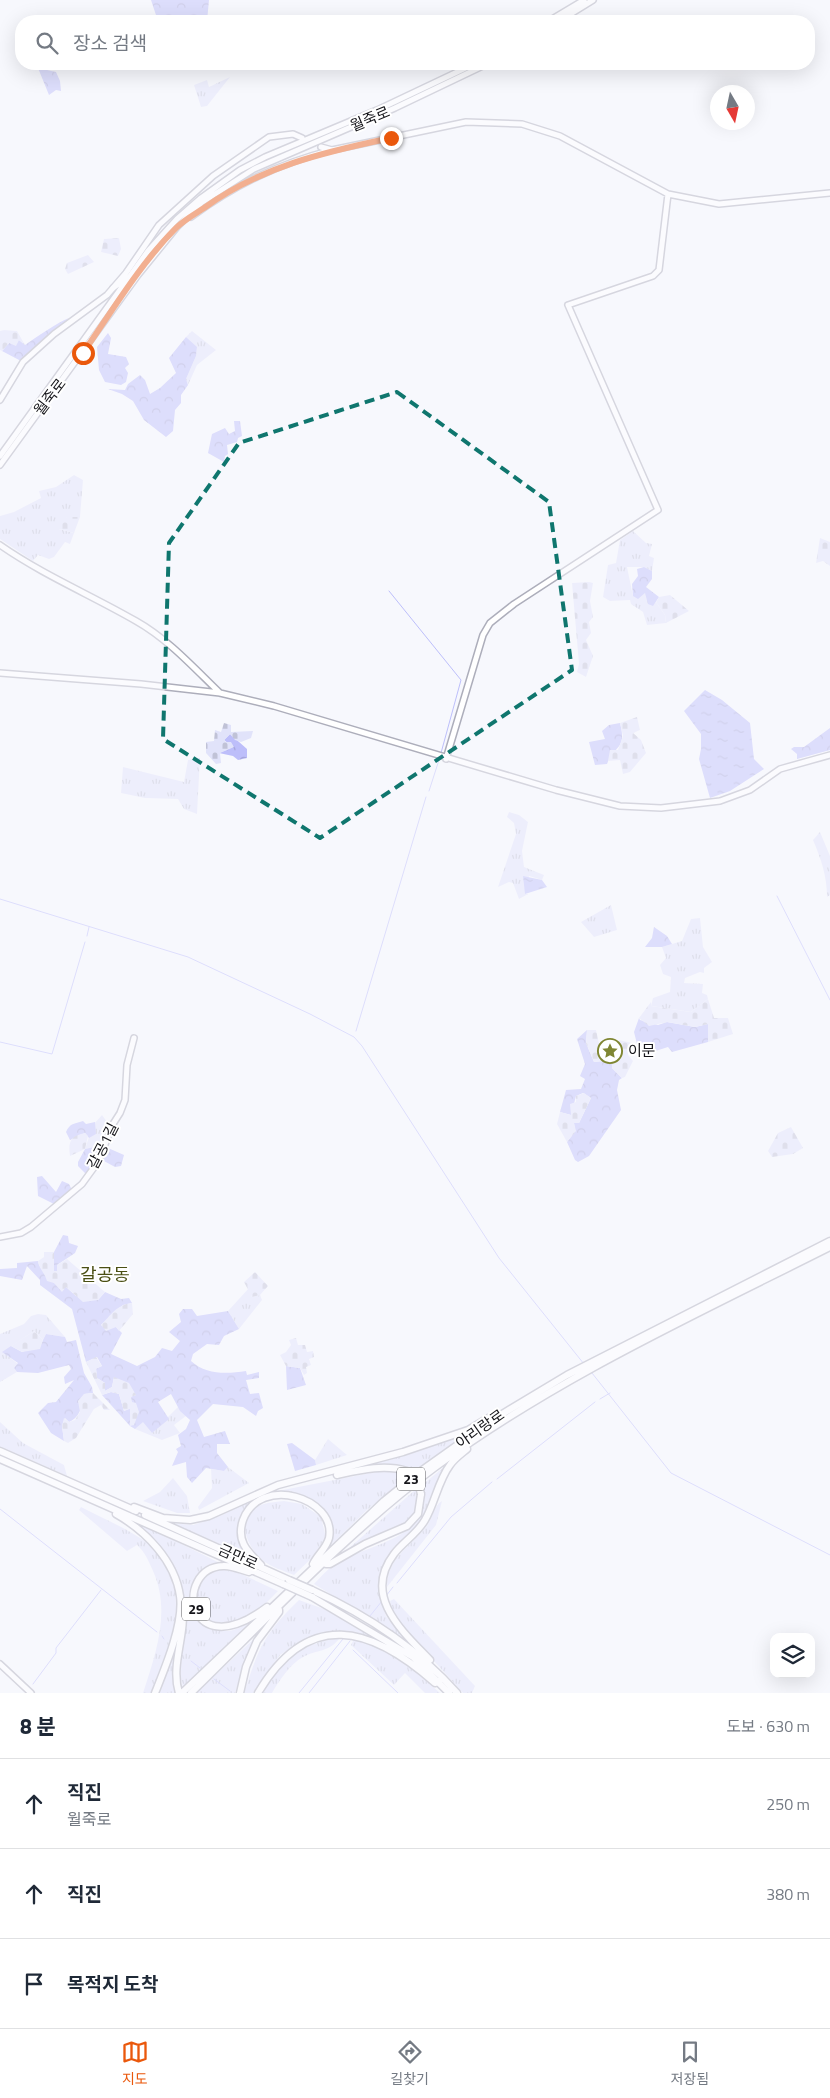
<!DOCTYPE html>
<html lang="ko">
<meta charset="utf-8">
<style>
body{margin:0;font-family:"Titillium Web","Noto Sans KR",sans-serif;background:#f2f2f3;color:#1f2937}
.controls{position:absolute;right:15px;bottom:15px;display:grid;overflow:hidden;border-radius:10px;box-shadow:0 5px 20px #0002}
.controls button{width:45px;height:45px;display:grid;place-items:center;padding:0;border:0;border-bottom:1px solid #e0e1e3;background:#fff;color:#1f2937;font:25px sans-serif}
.compass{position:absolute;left:710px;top:85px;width:45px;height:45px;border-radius:50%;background:#fff;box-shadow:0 5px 20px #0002;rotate:171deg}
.stop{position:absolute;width:15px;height:15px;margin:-11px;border:4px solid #ea580c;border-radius:50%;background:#fff}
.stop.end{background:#ea580c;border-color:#fff;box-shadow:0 1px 5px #0008}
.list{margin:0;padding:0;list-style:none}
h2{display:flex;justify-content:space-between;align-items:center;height:65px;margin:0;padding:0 20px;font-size:21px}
h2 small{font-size:16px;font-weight:400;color:#747a83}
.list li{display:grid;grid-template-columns:32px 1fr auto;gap:15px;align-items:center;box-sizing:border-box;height:90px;padding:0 20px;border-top:1px solid #e0e1e3}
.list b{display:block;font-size:19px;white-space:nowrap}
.list p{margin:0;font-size:16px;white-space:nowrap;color:#747a83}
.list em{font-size:16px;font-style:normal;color:#747a83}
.icon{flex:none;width:28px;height:28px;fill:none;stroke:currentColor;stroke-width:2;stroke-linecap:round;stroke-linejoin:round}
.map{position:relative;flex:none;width:830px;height:1693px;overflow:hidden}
.search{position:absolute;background:#fff;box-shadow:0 5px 20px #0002;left:15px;right:15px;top:15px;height:55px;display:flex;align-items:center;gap:12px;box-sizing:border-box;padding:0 18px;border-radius:20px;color:#747a83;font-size:19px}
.sheet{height:335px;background:#fff}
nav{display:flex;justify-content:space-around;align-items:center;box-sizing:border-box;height:70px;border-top:1px solid #e0e1e3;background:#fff;font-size:14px;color:#747a83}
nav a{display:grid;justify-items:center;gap:2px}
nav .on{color:#ea580c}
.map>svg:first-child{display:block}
.grass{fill:url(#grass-tufts)}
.forest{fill:url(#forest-crowns)}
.cemetery{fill:url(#cemetery-stones)}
.water{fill:url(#water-ripples)}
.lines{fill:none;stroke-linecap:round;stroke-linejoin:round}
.stream{stroke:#bdbffb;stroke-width:1}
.secondary-casing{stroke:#adaebb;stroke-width:8}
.primary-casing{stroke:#adaebb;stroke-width:8}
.highway-casing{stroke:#adaebb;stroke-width:9}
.secondary{stroke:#fff;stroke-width:5}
.primary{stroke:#fff;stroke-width:5}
.highway{stroke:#fff;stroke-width:6}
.highway-bridge-casing{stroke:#adaebb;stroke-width:9;stroke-linecap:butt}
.highway-bridge{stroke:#fff;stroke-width:6}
.route{stroke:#ea580c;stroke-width:6}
.marked{fill:none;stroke:#0f766e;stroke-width:4;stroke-dasharray:10 6;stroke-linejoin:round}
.labels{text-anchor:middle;stroke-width:4;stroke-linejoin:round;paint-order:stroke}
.shield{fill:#fff;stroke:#5a5a5e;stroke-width:1}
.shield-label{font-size:14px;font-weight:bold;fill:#141419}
.street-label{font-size:15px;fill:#141419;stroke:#fff}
.poi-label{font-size:15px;fill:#141419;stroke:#fff;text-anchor:start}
.quarter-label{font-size:18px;fill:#4a4f14;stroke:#fff}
</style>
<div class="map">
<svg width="830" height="1693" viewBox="0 0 830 1693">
<defs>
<pattern id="grass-tufts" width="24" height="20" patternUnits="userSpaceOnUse" patternTransform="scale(1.25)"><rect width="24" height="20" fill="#e1e3fa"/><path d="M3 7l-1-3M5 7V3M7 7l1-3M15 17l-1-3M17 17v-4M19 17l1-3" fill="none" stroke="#c0c2d6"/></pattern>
<pattern id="forest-crowns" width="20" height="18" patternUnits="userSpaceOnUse" patternTransform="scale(1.25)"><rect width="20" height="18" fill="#bdbefa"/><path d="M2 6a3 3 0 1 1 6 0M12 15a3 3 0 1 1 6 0" fill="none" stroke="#a2a2d6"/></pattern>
<pattern id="cemetery-stones" width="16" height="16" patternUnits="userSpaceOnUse" patternTransform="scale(1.25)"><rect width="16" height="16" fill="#e1e3fa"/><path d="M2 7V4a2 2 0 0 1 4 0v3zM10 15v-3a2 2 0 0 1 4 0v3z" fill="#c0c2d6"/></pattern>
<pattern id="water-ripples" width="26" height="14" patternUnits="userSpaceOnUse" patternTransform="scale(1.25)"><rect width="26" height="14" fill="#bdbffb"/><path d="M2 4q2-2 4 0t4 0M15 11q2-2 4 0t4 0" fill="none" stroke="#a2a3d7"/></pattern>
</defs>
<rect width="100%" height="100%" fill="#f7f8fd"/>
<path class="grass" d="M230 77 207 106 201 107 194 85 207 80 209 87Z
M192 331 216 350 197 365 188 385 186 379 196 356 197 348 186 337Z
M74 475 83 480 80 517H67L59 529 74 533 70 544 65 542 54 557 49 559 38 555 33 561 0 539V516L14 512 41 498 39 491 56 487Z
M633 531 646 543 652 544 649 556 654 558 652 571 644 567H627L633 596 645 593 653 605 656 602 665 615 666 623 647 625 643 612 631 604 630 600 610 601 603 597 608 565 616 563 620 540Z
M200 758 197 814 184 809 178 799 145 798 121 793 123 767 184 782 188 760Z
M509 812 519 815 528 822 522 851 524 867 544 875 542 880 529 876 525 894H528L519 899 513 883 509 882 498 887 516 834 514 823 507 817Z
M820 832 830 856V895L827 897C827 876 821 859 813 840Z
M611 905 617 930 594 937 581 922Z
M700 918 703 947 712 962 704 968V973L700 972 685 978 684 983 703 984 702 993 707 995 708 999 691 1012 651 1006 653 998 670 992 671 977 663 974 660 965 666 958 662 947 682 941 691 919Z
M102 1115 110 1126 100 1152 94 1147 85 1149 93 1125Z
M249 1288 252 1297 260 1295 262 1300 239 1329 228 1311Z
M38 1314 46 1315 65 1337 46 1334 43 1340 34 1331 3 1352 18 1364 14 1368 17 1372 0 1382V1334L24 1324 31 1316Z
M178 1407 186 1416 174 1425 180 1433 162 1440 135 1429 143 1421 152 1433Z
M0 1422 23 1443 64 1465 67 1476 0 1447Z
M463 1436 412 1473 397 1465 364 1467Z
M328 1439 347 1455 316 1465 315 1460Z
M449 1463 425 1518 388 1558 379 1588 386 1616 405 1640 314 1584C321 1577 328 1568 337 1563 370 1543 436 1538 422 1485Z
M228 1467 249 1483 199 1510 198 1507 212 1488 211 1469 224 1471Z
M386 1470 403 1474 407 1477 367 1510 329 1547C330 1541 333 1531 331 1524 319 1488 259 1480 242 1516 239 1523 236 1531 238 1539 241 1546 249 1555 253 1561L170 1523 193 1525 220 1516 267 1493Z
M173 1478 187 1496 190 1513H177L143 1501 160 1492Z
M416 1489C417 1497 418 1508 414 1516 404 1531 363 1543 347 1550Z
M284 1501 302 1504 321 1517 326 1537 312 1558 294 1575C284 1571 271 1567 262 1560 245 1544 233 1513 264 1504 270 1502 277 1502 284 1501Z
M442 1501 436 1525 387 1587C387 1558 410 1547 426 1527 433 1519 433 1506 442 1501Z
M81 1507C106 1520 134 1531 155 1549 159 1553 162 1560 165 1565 190 1606 167 1653 151 1693H143C156 1653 171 1611 153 1571 148 1560 145 1552 137 1545L127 1551 79 1510Z
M141 1524 228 1567 213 1563C206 1569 197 1574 193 1583 182 1605 205 1633 229 1631 236 1630 244 1625 251 1623L183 1688 180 1676 186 1615 179 1579 166 1553 142 1528Z
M220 1569 237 1572 278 1591C256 1614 248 1620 216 1625 211 1621 203 1617 201 1612 190 1593 201 1575 220 1569Z
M394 1599 475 1686 472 1693H463L402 1626 394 1616 390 1601Z
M299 1600 324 1609 383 1641 342 1631 306 1638 280 1655 253 1693H242L245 1690C259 1646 266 1632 299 1600Z
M184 1625 173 1677 175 1693H159L177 1637Z
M261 1632 246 1660 235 1693H196Z
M340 1638C328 1653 318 1649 303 1657 290 1664 279 1681 272 1693H261C283 1661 299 1643 340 1638Z
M354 1639C393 1651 410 1666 440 1693H425L405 1673 394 1685 351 1645Z"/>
<path class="forest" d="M151 0H209L207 21H189L185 15 175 17 177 21H158Z
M38 68 56 72 60 81 61 91 56 90 49 95Z
M69 318 21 361 2 351 9 343 19 340 25 345C37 337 56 323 69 318Z
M108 333 111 338 108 354 126 357 129 364 125 368 128 373 126 382 121 385 105 382 99 370 97 347Z
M186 337 197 347 196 356 186 379 188 385 181 395V403L175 410 173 431 166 437 144 420 133 401 122 394 108 389 125 390 128 384 140 375 145 380 150 394 160 388 176 373 169 358Z
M234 421H240L242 436 238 438 237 442 227 445 228 454 225 456 224 462 208 453 212 434 225 428 229 434 235 431Z
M644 567 652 571V579L646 587 659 597 653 606 648 604 645 593 638 599 633 596 632 584 638 576 637 569Z
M620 723C627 750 615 744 607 764L595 765 589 742 605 739 602 731 609 725Z
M830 728V750L797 759V754L791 749 794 747H804Z
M230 734 247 749V758L238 760 233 756 219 753 233 747 224 740Z
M654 927 667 936 672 944 662 947H645L652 938Z
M639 1018 640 1020 658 1025 667 1022 695 1027 708 1024V1042L672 1052 668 1047 640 1056 634 1032Z
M587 1030 586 1043 594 1062 603 1061 599 1045 614 1053 612 1068 622 1078 619 1080 617 1090 621 1110 589 1156 578 1162 575 1160 567 1142 575 1131 574 1123H579L591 1098 583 1093 576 1096 571 1115 560 1112 566 1090 581 1089 585 1079 580 1076 585 1064 577 1039Z
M83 1121 86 1124 95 1122 96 1134 89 1138 85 1133 70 1140 66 1132C70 1123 74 1124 83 1121Z
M94 1147 100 1152 87 1175 78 1166V1162L85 1149Z
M108 1148 124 1155 121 1166 115 1167 104 1161V1156Z
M42 1176 56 1192 62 1181 69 1184 72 1190 54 1204 38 1196 37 1177Z
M63 1235 68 1236 69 1243 78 1246 75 1253 57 1265V1271L54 1272V1252Z
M38 1261 39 1265 54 1283 66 1287 76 1296 98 1300 105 1292 121 1299 129 1298 132 1303 123 1305 101 1325 116 1327 122 1333 111 1354 137 1366 155 1357 162 1348 172 1351 180 1341 169 1332 181 1322 179 1314 183 1309H192L197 1316 228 1311 239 1329 224 1336 219 1345 207 1344 193 1354 191 1361C206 1375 227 1374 246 1371L247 1375 259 1372V1378L246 1380 250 1394 259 1393 263 1408 258 1411 256 1416 243 1407 213 1404 197 1420 204 1437 225 1431 230 1444H217V1453L228 1467 224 1471 206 1468 192 1483 187 1477 186 1462 172 1466 178 1452 176 1449 181 1446 178 1435 186 1429 190 1420 180 1411 171 1394 158 1402 169 1419 152 1433 143 1422 135 1429 130 1426 102 1395 111 1392 119 1394 124 1411 130 1408 131 1426 130 1397 136 1395 114 1377 112 1387 105 1391V1383L97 1378 96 1368 102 1366 97 1357 86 1362 72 1309 40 1285V1280L27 1266 22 1280 0 1276V1269L17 1268V1263Z
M46 1334 65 1337 67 1342 76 1340 84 1373 92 1387 93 1393 84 1394C82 1405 81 1417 69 1422L65 1418 62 1426 64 1441 51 1433 38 1413 48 1403 56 1402 74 1380 65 1384 64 1377 71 1369 69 1365 38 1373 17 1372 14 1368 18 1363 2 1352 11 1346 22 1352 41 1344Z
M286 1366 300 1368 306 1385 287 1390Z
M292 1443 315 1460 316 1465 295 1471 287 1444Z"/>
<path class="cemetery" d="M119 238 121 249 118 256 101 252 104 239Z
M88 255 94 262 68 274 65 269 67 263Z
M4 330 17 331 25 345 19 340 16 346 9 343 2 351 0 350V331Z
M67 517H80L74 533 59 529 54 531 56 522Z
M820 538 830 542V566L823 561 816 563Z
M589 582 593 583 590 601 593 617 589 622 591 633 586 640 593 656 586 677 577 672 579 664 572 583Z
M670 595 689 611 666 623 665 615 656 602 659 597Z
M637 717 640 730 633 733 641 740 646 753 630 772 623 774 620 760 608 761 610 750H618L623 736 620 723Z
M224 723 231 725V732L253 731 251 738 241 742 235 740 230 734 224 740 226 742H231L234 747 220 753 221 763 216 764 206 753V742L214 741 215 730 221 732Z
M708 999 714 1018H728L733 1034 708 1042V1024L695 1027 667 1022 649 1026 639 1018 651 1002V1006L691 1012Z
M587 1030H596L603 1061 594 1062 586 1043Z
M619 1040 632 1043 628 1055 633 1061 625 1077 622 1078 612 1068 614 1053Z
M584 1093 591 1098 579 1123H574L576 1131 567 1142 557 1124 560 1112 571 1115 570 1104 576 1102V1096Z
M791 1127 803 1148 793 1154 772 1157 768 1151 778 1133Z
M85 1133 88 1136 85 1149 70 1156C68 1142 70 1136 85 1133Z
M44 1252H54V1271H57V1265L67 1259 105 1292 98 1300 83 1302 66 1287 62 1292 54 1283 47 1281C45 1273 39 1269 38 1261L44 1257Z
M255 1272 268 1286 260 1295 252 1297 244 1282Z
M132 1303 133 1314 119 1331 116 1327 106 1331 101 1325C111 1315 116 1305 132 1303Z
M34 1331 43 1340 40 1349 22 1352 11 1346Z
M296 1338 298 1345H305L307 1352 313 1351 314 1357 309 1359 311 1365 306 1367 307 1373 304 1375 300 1368 286 1366 280 1355 286 1352 291 1345 289 1340Z
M96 1357 102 1366 96 1369 97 1378 105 1383V1391L112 1387 114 1377 129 1383 136 1395 131 1397 132 1402 136 1403 139 1412 134 1425 130 1426V1409L124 1411 119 1394 111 1392 102 1395 86 1362Z
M93 1393 110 1410H104L101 1405 94 1409 76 1438 68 1443 64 1441 62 1426 64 1418 69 1422 75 1420 80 1412 78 1401 84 1394Z"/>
<path class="water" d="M705 690 722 700 750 723 754 759 764 769 730 791 710 798 699 759 701 749V734L684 711Z
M523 876 542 880 547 887 525 894Z"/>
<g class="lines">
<path class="stream" d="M389 591 461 680 441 753
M429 791 439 760
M777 896 830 1000
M0 899 188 957 310 1014 354 1037 362 1046 499 1258 584 1364
M87 936 89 927
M356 1031 426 797
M0 1042 52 1054 85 942
M592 1373 671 1473 830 1555
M600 1399 610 1393
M497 1479 595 1402
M0 1509 157 1632
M397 1583 451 1517 492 1482
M386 1596 393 1587
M370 1616 382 1601
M162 1636 164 1639
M353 1650 398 1693
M191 1661 200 1668
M214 1679 230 1691
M33 1684 56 1653V1648L101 1590
M299 1693 343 1639
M309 1693 350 1641"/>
<defs>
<path id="secondary" d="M321 147 332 150 466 122 522 124 560 136 668 194 719 204 830 193
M0 400 23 362 54 334 107 295 126 273 159 225 213 176 269 137 293 134 302 138
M0 545C43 575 91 595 136 621 168 639 194 668 220 693
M0 673 141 684 220 693 274 706 556 790 620 806 661 808 720 801 750 790 780 769 830 755
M446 759 483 635 490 623 514 604 658 510 568 305 653 276 659 270 668 194
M0 1237 21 1233 31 1227 82 1184 98 1162 113 1124 120 1113 125 1100 127 1065 134 1038
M0 1664 31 1693"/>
<path id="primary" d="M549 21 584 0
M559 21 593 0
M191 217C236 184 278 164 332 150
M113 288 127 278
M0 456 148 251 177 219 201 198 240 170 265 157 377 110 474 64
M0 465 138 275 177 227 201 203 254 169 395 108 487 64"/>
<path id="highway" d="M0 1451 136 1511
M0 1459 283 1584
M337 1475C360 1470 384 1464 407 1471
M133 1510 134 1507 163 1518 190 1520 209 1516 278 1485 403 1452 468 1430 488 1418 491 1419
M116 1514C146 1531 175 1561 180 1596 184 1623 165 1668 155 1693
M145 1515 289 1580
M326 1564H330L365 1544 407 1526 418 1514 421 1494
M261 1565C247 1551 236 1541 243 1520 260 1474 337 1498 329 1538 326 1549 317 1555 313 1564
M249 1572C241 1570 231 1565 223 1566 173 1568 186 1668 267 1607
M312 1590C367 1615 417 1648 457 1693
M312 1597 413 1657 449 1693
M427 1661 430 1660C402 1631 362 1596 394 1554 403 1542 417 1534 425 1520 435 1503 438 1481 450 1465 454 1459 461 1454 467 1449
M179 1693C170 1664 187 1634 182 1604
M182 1693 384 1501 421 1471 494 1419 567 1375 830 1241
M191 1693C268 1618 348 1532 434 1468 556 1378 695 1315 830 1247
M240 1693 246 1667 257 1641 279 1612V1610
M258 1693C308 1608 371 1626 435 1683L439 1681"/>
</defs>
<use href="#secondary" class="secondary-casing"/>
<use href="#primary" class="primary-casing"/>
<use href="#highway" class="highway-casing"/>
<use href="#secondary" class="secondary"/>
<use href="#primary" class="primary"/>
<use href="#highway" class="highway"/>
<defs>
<path id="highway-bridge" d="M407 1471 419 1486 421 1494
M289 1580 312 1590
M283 1584 312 1597"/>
</defs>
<use href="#highway-bridge" class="highway-bridge-casing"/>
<use href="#highway-bridge" class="highway-bridge"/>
</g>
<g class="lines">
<path class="route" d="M83 353C112 311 140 264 176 228 184 220 195 214 204 208 260 167 324 152 391 138"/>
</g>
<path d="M0 0H830V1693H0ZM397 392 549 502 572 670 320 838 163 739 169 543 239 443Z" fill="#f7f8fd" fill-opacity=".55" fill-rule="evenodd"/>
<path class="marked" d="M397 392 549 502 572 670 320 838 163 739 169 543 239 443Z"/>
<defs>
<symbol id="sight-ring" viewBox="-11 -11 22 22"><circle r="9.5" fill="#fff" stroke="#7f8632" stroke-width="1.5"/><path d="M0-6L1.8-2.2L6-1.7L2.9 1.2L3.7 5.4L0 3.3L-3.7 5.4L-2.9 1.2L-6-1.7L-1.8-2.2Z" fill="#7f8632"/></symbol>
</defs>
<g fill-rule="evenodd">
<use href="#sight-ring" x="596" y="1037" width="28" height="28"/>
</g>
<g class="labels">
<g class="shield">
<rect x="397" y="1467.5" width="28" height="23" rx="4"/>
<rect x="182" y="1597.5" width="28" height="23" rx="4"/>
</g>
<g class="shield-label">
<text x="411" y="1484">23</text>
<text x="196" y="1614">29</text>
</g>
<g class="street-label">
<text transform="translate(370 119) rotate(-23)" y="5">월죽로</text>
<text transform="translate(50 397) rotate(-53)" y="5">월죽로</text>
<text transform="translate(103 1146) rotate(-63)" y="5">갈공1길</text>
<text transform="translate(480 1429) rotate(-35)" y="5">아리랑로</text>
<text transform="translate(238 1557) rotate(24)" y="5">금만로</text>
</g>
<g class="poi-label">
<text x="628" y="1056">이문</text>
</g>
<g class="quarter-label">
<text x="105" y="1281">갈공동</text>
</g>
</g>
</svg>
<div class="controls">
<button><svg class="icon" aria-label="layers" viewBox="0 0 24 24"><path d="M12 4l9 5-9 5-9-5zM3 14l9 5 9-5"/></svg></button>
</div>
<svg class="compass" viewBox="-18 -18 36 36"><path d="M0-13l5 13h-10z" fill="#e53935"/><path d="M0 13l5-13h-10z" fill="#747a83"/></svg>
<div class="stop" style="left:83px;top:353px"></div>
<div class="stop end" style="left:391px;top:138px"></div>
<div class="search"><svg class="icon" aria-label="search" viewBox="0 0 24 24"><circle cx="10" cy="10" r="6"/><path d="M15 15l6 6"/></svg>장소 검색</div>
</div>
<section class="sheet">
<h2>8 분<small>도보 · 630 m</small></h2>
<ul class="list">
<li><svg class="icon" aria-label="ahead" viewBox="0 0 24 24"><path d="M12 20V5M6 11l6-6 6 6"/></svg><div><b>직진</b><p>월죽로</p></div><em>250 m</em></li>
<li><svg class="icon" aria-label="ahead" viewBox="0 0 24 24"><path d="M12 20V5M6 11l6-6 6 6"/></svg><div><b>직진</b></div><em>380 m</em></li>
<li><svg class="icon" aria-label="arrive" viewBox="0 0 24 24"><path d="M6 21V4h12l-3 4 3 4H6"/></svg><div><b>목적지 도착</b></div></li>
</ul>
</section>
<nav>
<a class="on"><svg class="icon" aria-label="map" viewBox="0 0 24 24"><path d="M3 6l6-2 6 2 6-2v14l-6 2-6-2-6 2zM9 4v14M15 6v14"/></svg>지도</a>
<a><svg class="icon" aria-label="directions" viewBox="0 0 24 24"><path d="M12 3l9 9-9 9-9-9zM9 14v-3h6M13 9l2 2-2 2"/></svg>길찾기</a>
<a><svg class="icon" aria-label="saved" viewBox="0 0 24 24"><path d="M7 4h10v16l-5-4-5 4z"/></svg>저장됨</a>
</nav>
